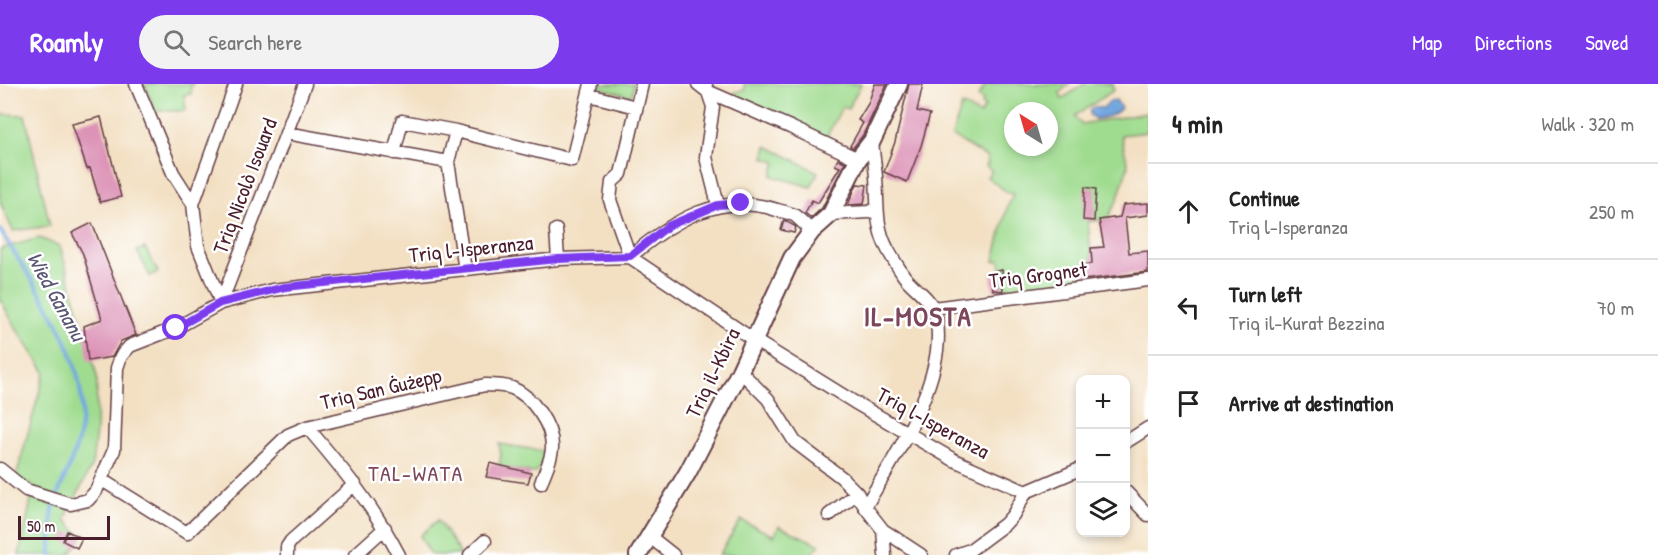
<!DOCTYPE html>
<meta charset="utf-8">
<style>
body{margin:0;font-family:"Patrick Hand",sans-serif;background:#f2f2f2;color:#222}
.controls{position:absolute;right:18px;bottom:18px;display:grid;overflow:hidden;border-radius:12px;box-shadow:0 3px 9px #0003}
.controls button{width:54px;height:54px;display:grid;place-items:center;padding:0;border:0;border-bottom:2px solid #e0e0e0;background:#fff;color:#222;font:30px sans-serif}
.compass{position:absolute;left:1004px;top:18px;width:54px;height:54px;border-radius:50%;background:#fff;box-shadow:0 3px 9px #0003;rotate:323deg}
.scale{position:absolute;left:18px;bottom:15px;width:92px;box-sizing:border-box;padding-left:6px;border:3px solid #4a1f2b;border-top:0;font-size:16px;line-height:21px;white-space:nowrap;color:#4a1f2b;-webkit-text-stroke:4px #fff;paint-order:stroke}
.stop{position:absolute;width:18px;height:18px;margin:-14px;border:4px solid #7c3aed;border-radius:50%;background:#fff}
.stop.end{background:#7c3aed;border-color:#fff;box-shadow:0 2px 6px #0008}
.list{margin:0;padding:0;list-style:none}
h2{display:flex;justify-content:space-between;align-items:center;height:78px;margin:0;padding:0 24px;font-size:26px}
h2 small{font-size:20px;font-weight:400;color:#767676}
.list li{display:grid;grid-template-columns:39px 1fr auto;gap:18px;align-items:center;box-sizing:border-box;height:96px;padding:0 24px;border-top:2px solid #e0e0e0}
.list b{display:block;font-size:22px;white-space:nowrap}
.list p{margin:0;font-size:20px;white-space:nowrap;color:#767676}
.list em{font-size:20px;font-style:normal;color:#767676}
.icon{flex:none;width:33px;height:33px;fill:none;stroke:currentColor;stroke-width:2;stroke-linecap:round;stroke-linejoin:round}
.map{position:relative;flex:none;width:1148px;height:471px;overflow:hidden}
header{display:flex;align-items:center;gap:36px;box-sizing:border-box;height:84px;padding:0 30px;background:#7c3aed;color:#fff}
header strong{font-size:28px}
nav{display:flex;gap:33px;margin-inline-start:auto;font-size:21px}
.search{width:420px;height:54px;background:#f2f2f2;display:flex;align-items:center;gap:15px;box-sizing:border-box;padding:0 21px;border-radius:33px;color:#767676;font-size:22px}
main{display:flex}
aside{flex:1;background:#fff}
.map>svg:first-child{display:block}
.green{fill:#a0dc90;stroke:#757e5e;stroke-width:1.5;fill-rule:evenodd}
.water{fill:#72a7df;stroke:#5e6385;stroke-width:1.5}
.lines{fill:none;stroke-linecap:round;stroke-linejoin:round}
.stream{stroke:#72a7df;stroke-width:4}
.building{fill:#dc91b5}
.minor-casing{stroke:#633c42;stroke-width:15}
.major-casing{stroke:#633c42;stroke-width:20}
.minor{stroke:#fff;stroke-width:12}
.major{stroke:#fff;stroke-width:16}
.route{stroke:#7c3aed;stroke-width:8}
.labels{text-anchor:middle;stroke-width:5;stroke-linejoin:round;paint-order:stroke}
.street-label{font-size:21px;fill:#4a1f2b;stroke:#fff}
.water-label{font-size:22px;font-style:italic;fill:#5a5573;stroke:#fff}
.neighbourhood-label{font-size:22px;letter-spacing:1.5px;fill:#7d475b;stroke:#fff}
.district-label{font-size:27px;font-weight:bold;letter-spacing:1.5px;fill:#7d475b;stroke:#fff}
</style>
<header>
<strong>Roamly</strong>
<div class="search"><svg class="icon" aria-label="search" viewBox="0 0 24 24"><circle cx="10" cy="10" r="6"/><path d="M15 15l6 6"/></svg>Search here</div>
<nav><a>Map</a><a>Directions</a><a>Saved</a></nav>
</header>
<main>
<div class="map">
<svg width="1148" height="471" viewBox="0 0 1148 471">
<rect width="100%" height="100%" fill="#fff"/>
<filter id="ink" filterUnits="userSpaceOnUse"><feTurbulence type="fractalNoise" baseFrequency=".0167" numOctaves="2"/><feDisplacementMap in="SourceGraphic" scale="12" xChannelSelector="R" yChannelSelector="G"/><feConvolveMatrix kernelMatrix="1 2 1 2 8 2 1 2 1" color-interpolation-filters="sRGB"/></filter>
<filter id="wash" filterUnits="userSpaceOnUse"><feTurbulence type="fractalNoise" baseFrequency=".008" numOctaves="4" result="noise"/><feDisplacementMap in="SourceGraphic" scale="24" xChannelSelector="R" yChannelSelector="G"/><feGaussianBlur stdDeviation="1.35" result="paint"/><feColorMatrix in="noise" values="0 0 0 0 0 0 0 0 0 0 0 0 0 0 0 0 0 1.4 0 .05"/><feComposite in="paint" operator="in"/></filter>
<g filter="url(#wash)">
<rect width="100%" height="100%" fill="#f3e0c3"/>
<path class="green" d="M145 0H194L191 1V10L184 11 186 27H155Z
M598 0H634L631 12 597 3Z
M744 0H861L848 25 842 23 826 54 780 30 736 13 735 8 745 6Z
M986 0H1069L1060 9 1062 15 1084 0H1113L1112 2 1114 6 1075 32 1081 40 1148 29V48L1121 51 1128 82 1117 117 1107 135 1088 138 1092 180 1082 181 1084 199 1004 209 1000 176 994 177 1007 124 1013 110 1008 109 987 93 992 87 986 82 988 79 986 77 988 74 952 52 962 21 980 31 985 23 982 21 983 16 978 13ZM1013 27H1049V63H1013Z
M0 30 25 31 50 142 13 147 0 118Z
M767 62 818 88 811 103 772 92 776 78 764 74Z
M39 154 60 162 97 292 96 348 92 381 65 435 82 454 69 471H19L34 403 16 393 45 288 13 239 0 214V165Z
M145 164 158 188 150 192 137 167Z
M499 360 543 367V378L535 389 499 383 501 371Z
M438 436 460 469 458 471H431L420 452Z
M741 436 774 452 779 442 820 461 810 471H719Z"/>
<path class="water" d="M1116 16 1121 24C1115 32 1104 34 1095 35L1090 31V26L1094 23 1103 24 1110 17Z"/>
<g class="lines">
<path class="stream" d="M0 146C36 205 93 274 80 347 76 373 62 396 54 421 50 436 51 455 51 471"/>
</g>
<g id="blocks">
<path class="building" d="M875 0H887L863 51 853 64 850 62 863 39 858 36 868 20Z
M909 0H923L917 27 930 30 921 62 907 98 884 88 895 58Z
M101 33 121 113 100 118 90 84 87 85 72 40Z
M838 75 845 78 822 124 811 134 805 129 812 116 818 119 840 83 835 81Z
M857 100 867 101 864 120 848 121Z
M1085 103 1096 105 1094 137 1083 136Z
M1148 119V131L1125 134 1129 169 1148 167V188L1083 196 1082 181 1092 180 1091 164 1104 163 1099 136 1120 133 1123 121Z
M784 136 796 143 794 149 781 146Z
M92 139 136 251 121 257 112 273 88 277 84 242 102 235 83 170 72 149Z
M1002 186 1003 207 993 206 991 188Z
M490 379 531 389 528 399 486 393Z
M67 447 82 454 77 464 63 457Z"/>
</g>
</g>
<g filter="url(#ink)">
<use href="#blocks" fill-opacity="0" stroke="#633c42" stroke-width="1.5"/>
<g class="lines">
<defs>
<path id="minor" d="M136 0 173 89 193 120 198 162 221 219
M642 0 621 90 612 98 610 116 630 173C672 137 719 107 777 126 782 127 789 129 794 131 800 135 806 142 812 147
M698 0 707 7 790 43 858 75
M706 2 713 23 706 73 718 121
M589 11 636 23
M456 47 448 78 465 186
M286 49 448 78
M394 69 402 37 456 47 572 76 591 0
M193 120 236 0
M831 130 869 128 876 125
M556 146 558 175
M221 219 305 0
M933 224 1148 196
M740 287 768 315 795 358 841 393 857 409 865 423 883 446 921 471
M307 343C342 384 374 423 399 471
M1126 358 1148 344
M0 385 26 406 71 420 88 416 96 407 114 366 117 284 121 272 130 262 176 244 221 219 272 206 558 175 630 173 754 256 854 318 954 376 1026 408
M102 396 187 449 288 351 307 343 485 301C495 301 503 301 512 304 532 312 553 342 552 364 552 375 544 389 541 399
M1126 408 1148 431
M865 423C894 374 954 285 934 226 929 213 912 203 904 192 898 183 892 174 887 164 875 142 878 117 876 93 875 81 873 69 872 57
M829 431 857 409
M883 446 885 471
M649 452 673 471
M287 471V463L291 457 355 400
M355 471 385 444
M470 471 485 457
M956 471 970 466 1005 440 1013 431 1026 408 1080 385"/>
<path id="major" d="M638 471 688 388 740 287 792 174 812 147 831 130 858 75 872 57 899 0"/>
</defs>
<use href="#minor" class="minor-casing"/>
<use href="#major" class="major-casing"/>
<use href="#minor" class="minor"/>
<use href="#major" class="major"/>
</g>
</g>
<g class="lines" filter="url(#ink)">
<path class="route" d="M176 244 220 219 285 203 558 175 630 172 668 142 718 121 741 119"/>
</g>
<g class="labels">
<g class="street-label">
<text transform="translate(245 102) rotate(-69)" y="7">Triq Nicolò Isouard</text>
<text transform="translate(471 165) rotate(-6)" y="7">Triq l-Isperanza</text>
<text transform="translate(1038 191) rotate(-7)" y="7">Triq Grognet</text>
<text transform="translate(713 289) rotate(-64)" y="7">Triq il-Kbira</text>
<text transform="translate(381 305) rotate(-13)" y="7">Triq San Ġużepp</text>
<text transform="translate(933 339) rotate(29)" y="7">Triq l-Isperanza</text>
</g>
<g class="water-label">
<text transform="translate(57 212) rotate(61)" y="8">Wied Gananu</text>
</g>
<g class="neighbourhood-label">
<text x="416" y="397">TAL-WATA</text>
</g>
<g class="district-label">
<text x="918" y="242">IL-MOSTA</text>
</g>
</g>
</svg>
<div class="controls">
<button>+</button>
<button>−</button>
<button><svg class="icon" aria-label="layers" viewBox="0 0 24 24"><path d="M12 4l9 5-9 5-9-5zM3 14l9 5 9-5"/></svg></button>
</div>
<svg class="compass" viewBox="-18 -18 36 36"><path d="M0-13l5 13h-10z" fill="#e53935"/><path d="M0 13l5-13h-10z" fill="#767676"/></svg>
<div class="scale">50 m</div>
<div class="stop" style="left:176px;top:244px"></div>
<div class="stop end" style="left:741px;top:119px"></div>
</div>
<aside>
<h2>4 min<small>Walk · 320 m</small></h2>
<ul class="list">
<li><svg class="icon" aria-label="ahead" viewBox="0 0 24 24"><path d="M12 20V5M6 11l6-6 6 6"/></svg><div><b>Continue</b><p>Triq l-Isperanza</p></div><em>250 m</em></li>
<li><svg class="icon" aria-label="left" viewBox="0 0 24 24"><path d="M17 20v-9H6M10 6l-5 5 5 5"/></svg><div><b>Turn left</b><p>Triq il-Kurat Bezzina</p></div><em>70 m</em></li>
<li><svg class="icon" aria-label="arrive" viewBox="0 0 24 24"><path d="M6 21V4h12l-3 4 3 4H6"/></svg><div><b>Arrive at destination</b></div></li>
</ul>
</aside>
</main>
